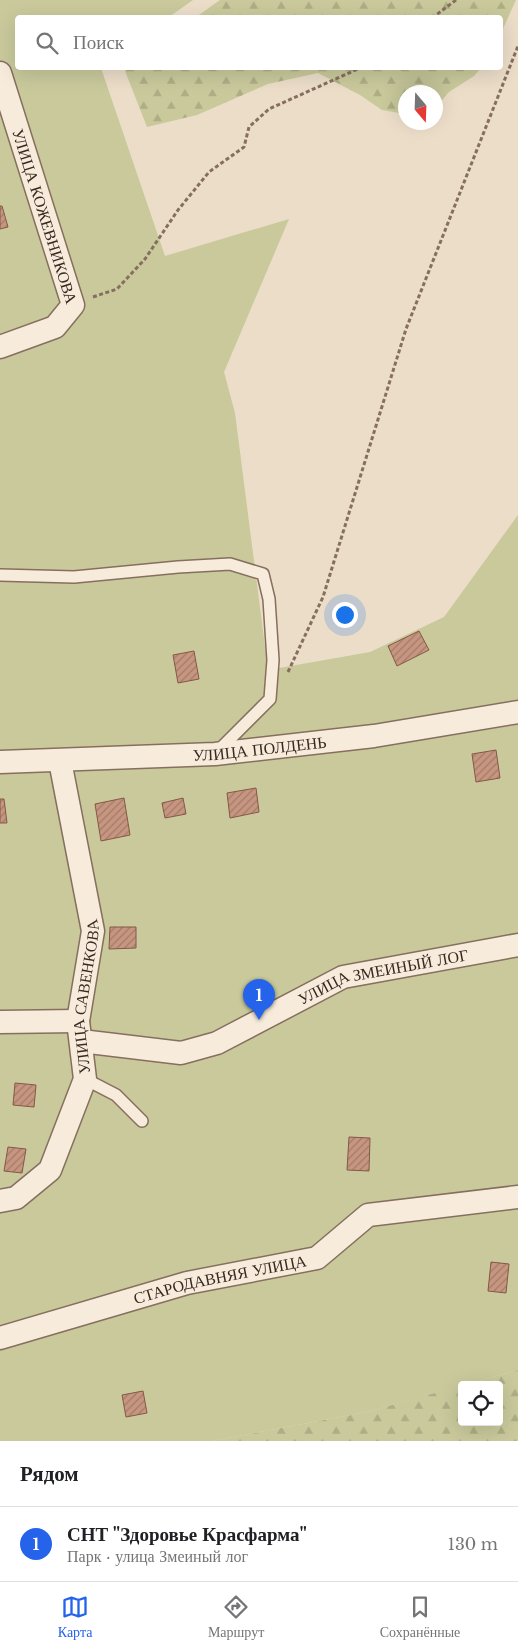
<!DOCTYPE html>
<html lang="ru">
<meta charset="utf-8">
<style>
body{margin:0;font-family:"Libre Baskerville",serif;background:#f6f6f6;color:#202124}
.controls{position:absolute;right:15px;bottom:15px;display:grid;overflow:hidden;border-radius:5px;box-shadow:0 5px 20px #0002}
.controls button{width:45px;height:45px;display:grid;place-items:center;padding:0;border:0;border-bottom:1px solid #e0e0e0;background:#fff;color:#202124;font:25px sans-serif}
.compass{position:absolute;left:398px;top:85px;width:45px;height:45px;border-radius:50%;background:#fff;box-shadow:0 5px 20px #0002;rotate:161deg}
.you{position:absolute;left:344px;top:614px;width:18px;height:18px;margin:-12px;border:4px solid #fff;border-radius:50%;background:#1a73e8;box-shadow:0 0 0 8px #1a73e833}
.badge{display:grid;place-items:center;width:32px;height:32px;border-radius:50%;background:#2563eb;color:#fff;font-size:16px;font-weight:700}
.pin{position:absolute;translate:-50% -41px;filter:drop-shadow(0 1px 2px #0008)}
.pin::after{content:'';position:absolute;top:26px;width:18px;height:15px;background:inherit;clip-path:polygon(0 0,100% 0,50% 100%)}
.list{margin:0;padding:0;list-style:none}
h2{display:flex;justify-content:space-between;align-items:center;height:65px;margin:0;padding:0 20px;font-size:21px}
h2 small{font-size:16px;font-weight:400;color:#757577}
.list li{display:grid;grid-template-columns:32px 1fr auto;gap:15px;align-items:center;box-sizing:border-box;height:75px;padding:0 20px;border-top:1px solid #e0e0e0}
.list b{display:block;font-size:19px;white-space:nowrap}
.list p{margin:0;font-size:16px;white-space:nowrap;color:#757577}
.list em{font-size:16px;font-style:normal;color:#757577}
.icon{flex:none;width:28px;height:28px;fill:none;stroke:currentColor;stroke-width:2;stroke-linecap:round;stroke-linejoin:round}
.map{position:relative;flex:none;width:518px;height:1441px;overflow:hidden}
.search{position:absolute;background:#fff;box-shadow:0 5px 20px #0002;left:15px;right:15px;top:15px;height:55px;display:flex;align-items:center;gap:12px;box-sizing:border-box;padding:0 18px;border-radius:5px;color:#757577;font-size:19px}
.sheet{height:140px;background:#fff}
nav{display:flex;justify-content:space-around;align-items:center;box-sizing:border-box;height:70px;border-top:1px solid #e0e0e0;background:#fff;font-size:14px;color:#757577}
nav a{display:grid;justify-items:center;gap:2px}
nav .on{color:#2563eb}
.map>svg:first-child{display:block}
.forest{fill:url(#forest-firs)}
.garden{fill:#c9c99c}
.building{fill:url(#building-hatch);stroke:#845846}
.lines{fill:none;stroke-linecap:round;stroke-linejoin:round}
.lane-casing{stroke:#866f5e;stroke-width:14}
.street-casing{stroke:#866f5e;stroke-width:25}
.path{stroke:#866f5e;stroke-width:3;stroke-dasharray:4 2.5;stroke-linecap:butt}
.lane{stroke:#f7ebdb;stroke-width:11}
.street{stroke:#f7ebdb;stroke-width:22}
.labels{text-anchor:middle;stroke-width:5;stroke-linejoin:round;paint-order:stroke}
.street-label{font-size:16px;fill:#382921;stroke:#f3e8d7}
</style>
<div class="map">
<svg width="518" height="1441" viewBox="0 0 518 1441">
<defs>
<pattern id="forest-firs" width="22" height="20" patternUnits="userSpaceOnUse" patternTransform="scale(1.25)"><rect width="22" height="20" fill="#c9c99c"/><path d="M5 1l3.5 6h-7zM16 11l3.5 6h-7z" fill="#adad86"/></pattern>
<pattern id="building-hatch" width="6" height="6" patternUnits="userSpaceOnUse" patternTransform="scale(1.25)"><rect width="6" height="6" fill="#c79681"/><path d="M-1 1l2-2M0 6l6-6M5 7l2-2" fill="none" stroke="#a37a69"/></pattern>
</defs>
<rect width="100%" height="100%" fill="#ebddc8"/>
<path class="forest" d="M220 0H516L501 33 500 18 196 17Z
M129 68H481L474 76 449 92 436 107V92H406L405 114 382 110 360 95 318 73 268 84 197 115 147 127 125 71Z
M518 1370V1441H211L367 1412 462 1385V1422H499V1385H464Z"/>
<path class="garden" d="M0 0H193L169 17 18 18V68H101L165 256 289 219 224 372 235 413 268 670 370 652 444 617 518 515V1370L367 1412 211 1441H0Z"/>
<path class="building" d="M0 206H2L8 227 0 229Z
M419 631 429 650 397 666 388 646Z
M194 651 199 679 178 683 173 655Z
M496 750 500 778 476 782 472 754Z
M256 788 259 812 230 818 227 793Z
M124 798 130 835 101 841 95 804Z
M183 798 186 814 165 818 162 803Z
M0 799H4L7 823H0Z
M110 927H136V948L109 949Z
M15 1083 36 1085 34 1107 13 1105Z
M349 1137 370 1138 369 1171 347 1170Z
M8 1147 26 1149 22 1173 4 1171Z
M491 1262 509 1264 506 1293 488 1291Z
M143 1391 147 1413 126 1417 122 1395Z"/>
<g class="lines">
<defs>
<path id="lane" d="M0 575 74 577 178 567 230 564 263 574 269 599 273 660 270 699 218 751
M85 1079 116 1095 142 1121"/>
<g id="street">
<path id="s1" d="M0 73 73 305 55 327 0 347"/>
<path id="s2" d="M0 762 215 754 374 736 518 712"/>
<path d="M0 1022 78 1021"/>
<path id="s3" d="M81 1041 181 1053 217 1043 343 977 518 945"/>
<path id="s4" d="M0 1201 16 1198 50 1170 85 1079 78 1021 93 931 60 761"/>
<path id="s5" d="M0 1338 187 1283 317 1258 368 1215 518 1197"/>
</g>
</defs>
<use href="#lane" class="lane-casing"/>
<use href="#street" class="street-casing"/>
<path class="path" d="M432 18 456 0
M93 297 117 289 145 259 178 210 209 172 244 147 249 127 269 109 360 68
M288 672 323 597 406 329 518 46"/>
<use href="#lane" class="lane"/>
<use href="#street" class="street"/>
</g>
<g class="labels">
<g class="street-label">
<text dy="6" stroke="none"><textPath href="#s1" startOffset="150">УЛИЦА КОЖЕВНИКОВА</textPath></text>
<text dy="6" stroke="none"><textPath href="#s2" startOffset="260">УЛИЦА ПОЛДЕНЬ</textPath></text>
<text dy="6" stroke="none"><textPath href="#s3" startOffset="319">УЛИЦА ЗМЕИНЫЙ ЛОГ</textPath></text>
<text dy="6" stroke="none"><textPath href="#s4" startOffset="241">УЛИЦА САВЕНКОВА</textPath></text>
<text dy="6" stroke="none"><textPath href="#s5" startOffset="228">СТАРОДАВНЯЯ УЛИЦА</textPath></text>
</g>
</g>
</svg>
<div class="controls">
<button><svg class="icon" aria-label="locate" viewBox="0 0 24 24"><circle cx="12" cy="12" r="6"/><path d="M12 2v4M12 18v4M2 12h4M18 12h4"/></svg></button>
</div>
<svg class="compass" viewBox="-18 -18 36 36"><path d="M0-13l5 13h-10z" fill="#e53935"/><path d="M0 13l5-13h-10z" fill="#757577"/></svg>
<div class="you"></div>
<div class="pin badge" style="left:259px;top:1020px">1</div>
<div class="search"><svg class="icon" aria-label="search" viewBox="0 0 24 24"><circle cx="10" cy="10" r="6"/><path d="M15 15l6 6"/></svg>Поиск</div>
</div>
<section class="sheet">
<h2>Рядом<small></small></h2>
<ul class="list">
<li><span class="badge">1</span><div><b>СНТ &quot;Здоровье Красфарма&quot;</b><p>Парк · улица Змеиный лог</p></div><em>130 m</em></li>
</ul>
</section>
<nav>
<a class="on"><svg class="icon" aria-label="map" viewBox="0 0 24 24"><path d="M3 6l6-2 6 2 6-2v14l-6 2-6-2-6 2zM9 4v14M15 6v14"/></svg>Карта</a>
<a><svg class="icon" aria-label="directions" viewBox="0 0 24 24"><path d="M12 3l9 9-9 9-9-9zM9 14v-3h6M13 9l2 2-2 2"/></svg>Маршрут</a>
<a><svg class="icon" aria-label="saved" viewBox="0 0 24 24"><path d="M7 4h10v16l-5-4-5 4z"/></svg>Сохранённые</a>
</nav>
